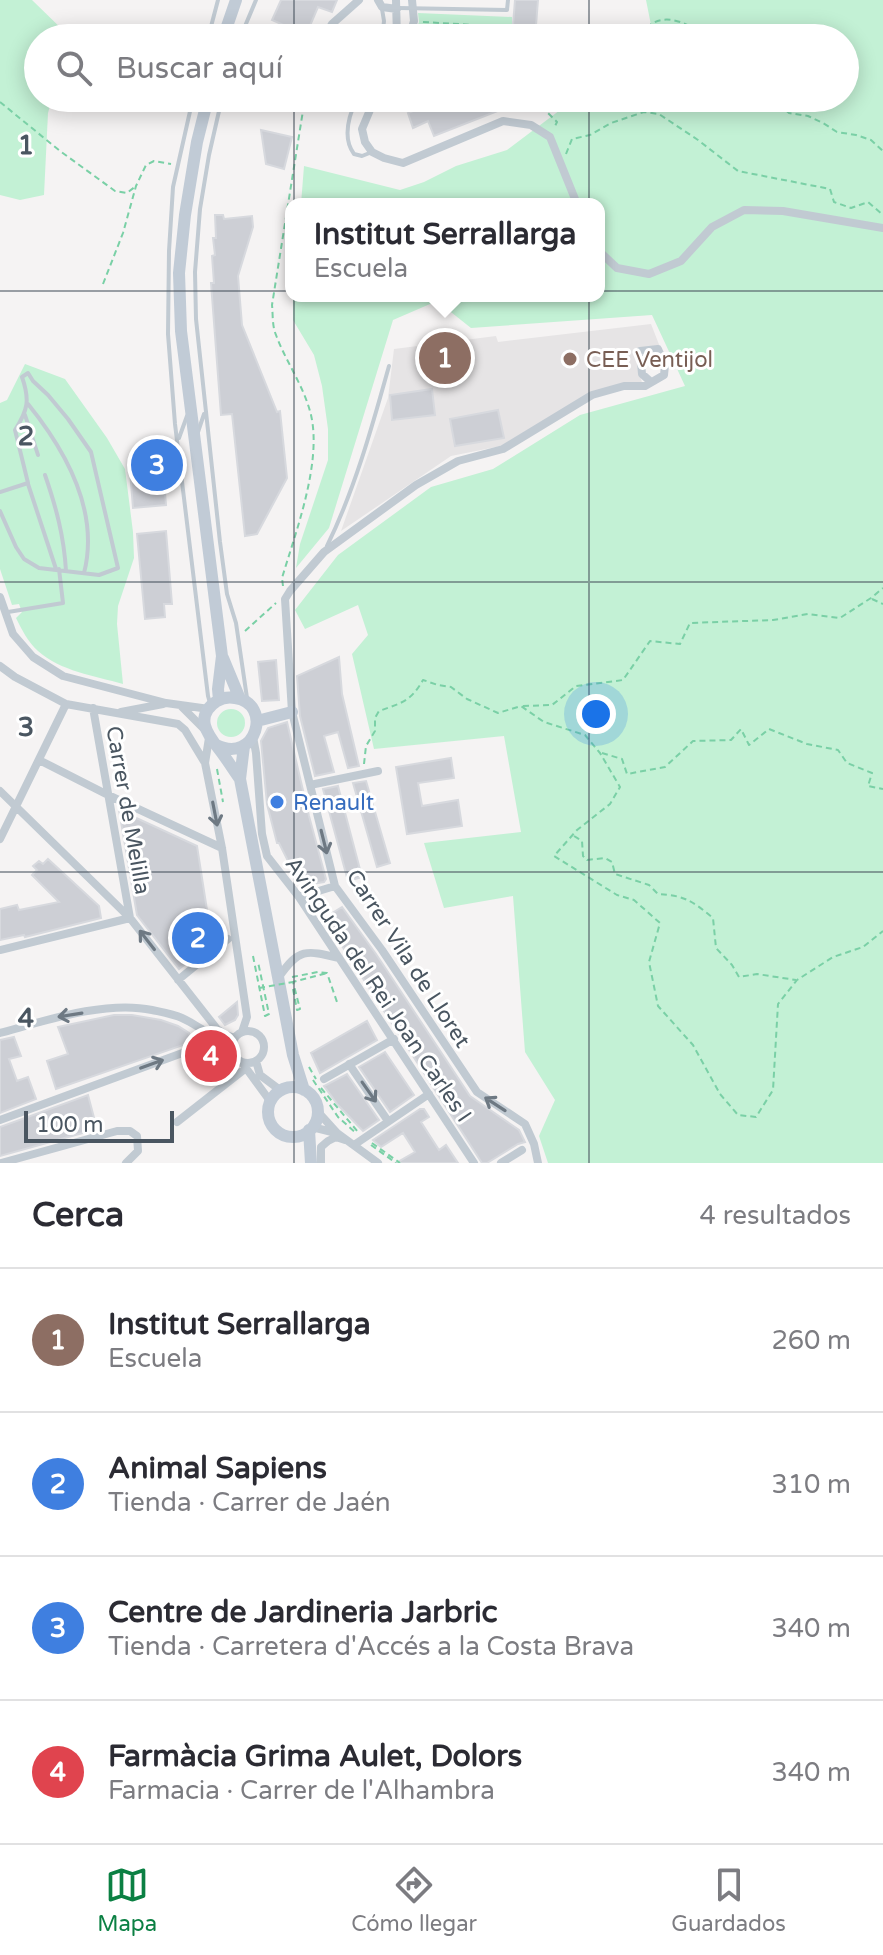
<!DOCTYPE html>
<html lang="es">
<meta charset="utf-8">
<style>
body{margin:0;font-family:"Varela Round",sans-serif;background:#f7f7f7;color:#2b2b33}
.scale{position:absolute;left:24px;bottom:20px;width:150px;box-sizing:border-box;padding-left:8px;border:4px solid #4a5661;border-top:0;font-size:22px;line-height:28px;white-space:nowrap;color:#4a5661;-webkit-text-stroke:6px #fff;paint-order:stroke}
.you{position:absolute;left:596px;top:714px;width:28px;height:28px;margin:-20px;border:6px solid #fff;border-radius:50%;background:#1a73e8;box-shadow:0 0 0 12px #1a73e833}
.badge{display:grid;place-items:center;width:52px;height:52px;border-radius:50%;background:#0b8043;color:#fff;font-size:26px;font-weight:700}
.pin{position:absolute;translate:-50% -50%;border:4px solid #fff;box-shadow:0 2px 8px #0006}
.popup{position:absolute;left:285px;top:198px;width:320px;height:104px;box-sizing:border-box;display:grid;place-content:center;border-radius:16px;background:#fff;filter:drop-shadow(0 2px 6px #0005);font-size:26px;white-space:nowrap;color:#7c7c81}
.popup b{font-size:30px;color:#2b2b33}
.popup::after{content:'';position:absolute;left:50%;top:100%;margin-left:-16px;border:16px solid transparent;border-top-color:#fff}
.list{margin:0;padding:0;list-style:none}
h2{display:flex;justify-content:space-between;align-items:center;height:104px;margin:0;padding:0 32px;font-size:34px}
h2 small{font-size:26px;font-weight:400;color:#7c7c81}
.list li{display:grid;grid-template-columns:52px 1fr auto;gap:24px;align-items:center;box-sizing:border-box;height:144px;padding:0 32px;border-top:2px solid #e1e1e2}
.list b{display:block;font-size:30px;white-space:nowrap}
.list p{margin:0;font-size:26px;white-space:nowrap;color:#7c7c81}
.list em{font-size:26px;font-style:normal;color:#7c7c81}
.icon{flex:none;width:44px;height:44px;fill:none;stroke:currentColor;stroke-width:2;stroke-linecap:round;stroke-linejoin:round}
.map{position:relative;flex:none;width:883px;height:1163px;overflow:hidden}
.search{position:absolute;background:#fff;box-shadow:0 4px 20px #0003;left:24px;right:24px;top:24px;height:88px;display:flex;align-items:center;gap:20px;box-sizing:border-box;padding:0 28px;border-radius:44px;color:#7c7c81;font-size:30px}
.sheet{height:680px;background:#fff}
nav{display:flex;justify-content:space-around;align-items:center;box-sizing:border-box;height:112px;border-top:2px solid #e1e1e2;background:#fff;font-size:22px;color:#7c7c81}
nav a{display:grid;justify-items:center;gap:4px}
nav .on{color:#0b8043}
.map>svg:first-child{display:block}
.education{fill:#e6e4e5}
.green{fill:#c3f1d5}
.building{fill:#cdcfd5;stroke:#d7d9de;stroke-width:2}
.lines{fill:none;stroke-linecap:round;stroke-linejoin:round}
.path{stroke:#7ad0a6;stroke-width:2;stroke-dasharray:6 4;stroke-linecap:butt}
.lane{stroke:#c1cad2;stroke-width:4}
.street{stroke:#c1cad2;stroke-width:8}
.secondary{stroke:#c1cbd6;stroke-width:12}
.path-bridge{stroke:#7ad0a6;stroke-width:2;stroke-dasharray:6 4;stroke-linecap:butt}
.oneway{stroke:#6e7983}
.grid{fill:none;stroke:#4a5661;stroke-width:2;stroke-opacity:0.55}
.education-dot{fill:#8d6e63;stroke:#fff;stroke-width:3}
.shop-dot{fill:#3f7fe0;stroke:#fff;stroke-width:3}
.labels{text-anchor:middle;stroke-width:6;stroke-linejoin:round;paint-order:stroke}
.education-label{font-size:22px;fill:#785e54;stroke:#fff;text-anchor:start}
.shop-label{font-size:22px;fill:#366cbe;stroke:#fff;text-anchor:start}
.street-label{font-size:22px;fill:#4a5661;stroke:#fff}
.grid-label{font-size:26px;text-anchor:middle;font-weight:bold;fill:#4a5661;stroke:#fff;stroke-width:6;stroke-linejoin:round;paint-order:stroke}
</style>
<div class="map">
<svg width="883" height="1163" viewBox="0 0 883 1163">
<rect width="100%" height="100%" fill="#f5f3f3"/>
<path class="education" d="M651 324 660 347 635 351 642 383 591 392 501 446 451 456 341 531 388 398 394 349 496 336 498 342Z"/>
<path class="green" d="M0 0H32L68 35V38H38V98H52L48 113 44 195 20 200 0 195Z
M646 0H883V1163H548L539 1136 555 1100 525 1052 513 896 444 908 424 843 521 832 504 736 374 749 352 654 368 635 358 605 305 629 295 610 338 555 431 487 493 469 580 415 685 386 652 315 471 328 437 301 393 320 329 528 296 568 300 544 328 460V429L322 386 314 355 293 320V296H599V204H301L304 166 400 190 424 182 456 166 507 150 576 98H845V38H650L651 25Z
M418 13 512 17V34L447 28 446 38H413L419 22Z
M25 364 65 379 107 438 125 469 133 532 134 558 118 606 117 624 123 684C95 676 60 671 38 651 28 642 22 630 16 618L22 612 19 604 12 605 0 569V403L7 400Z
M217 723a14 14 0 1 1 28 0a14 14 0 1 1-28 0Z"/>
<path class="building" d="M281 0H337L332 12 318 7 306 35 272 20Z
M515 0H538L535 38H512Z
M447 29 481 32V38H447Z
M446 98H531L530 111 500 110 434 136 428 121 413 128 408 113Z
M261 130 292 137 284 169 266 164Z
M215 215H223L224 219 252 216 253 227 238 276 242 325 277 412 280 411 287 478 257 534 245 536 232 414 221 415 211 283H214L212 256 215 255 213 238H216Z
M432 389 435 415 392 420 390 395Z
M498 410 504 438 455 446 450 419Z
M162 455 166 505 133 508 129 458Z
M166 531 172 604H164L165 617 145 619 137 534Z
M339 657 342 694 359 766 348 768 338 732 324 736 334 772 315 776 300 716 297 676Z
M276 660 279 700 262 701 258 662Z
M287 722 309 816 326 879 324 882 305 885 299 883 279 843H277L267 804 261 741 268 728Z
M451 758 454 778 418 783 422 806 458 800 462 826 407 834 396 767Z
M366 781 390 863 377 867 353 783Z
M338 786 362 877 348 881 323 789Z
M119 810 197 846 212 942 179 969 137 915Z
M48 859 99 906 101 918 25 937 24 935 0 940V909L17 905 19 910 59 902 32 875 37 870 33 866 39 861 43 864Z
M342 907 376 954 470 1096 519 1130 525 1142 518 1144 487 1163H482L324 918Z
M237 1002 238 1015 235 1020 225 1025 219 1017Z
M114 1015H132L161 1020 178 1026 189 1033 192 1042 56 1089 47 1061 68 1054 58 1027Z
M367 1021 377 1040 320 1073 311 1053Z
M14 1037 21 1056 9 1059 17 1081 28 1077 36 1099 0 1113V1040Z
M385 1052 414 1095 390 1112 359 1067Z
M347 1074 379 1120 363 1131 338 1105 324 1086Z
M88 1095 97 1129 0 1156V1127Z
M420 1109H424L429 1117 421 1122 439 1150 446 1145 458 1163H396L415 1152 403 1133 381 1147 373 1140Z"/>
<g class="lines">
<path class="path" d="M423 22 509 27
M423 27 428 38
M439 38 447 25
M646 38V35L650 30V25C667 12 692 25 707 38
M538 98 537 102 557 122 554 128
M771 98 789 113 808 116 823 123 837 132 856 135 871 140 883 151
M0 102 60 151 115 191 127 193 136 186
M566 154 572 139 590 135 611 123 644 112 659 114 698 140 738 171 830 189 834 202 851 208 868 202 883 215
M103 284 123 233 136 186 146 165 154 161 171 164
M283 586 282 578C296 531 322 463 311 415 304 386 286 362 276 335 272 326 273 314 272 305L305 98
M872 599 883 604
M245 631 276 603
M523 706 552 705 576 686 623 680 650 641 680 644 690 623 773 620 808 614 840 618 871 598 883 588
M602 753 622 759 627 774 665 767 693 741 731 740 741 729 749 745 769 729 807 744 838 750 847 763 872 773 868 786 883 789
M364 764 366 746 375 731V718L379 711C402 703 411 701 423 680L438 685 451 687 467 699 498 713 521 706 544 722 585 735 600 753 620 787 610 804 577 830 554 856 617 895 634 900 660 923 649 962 658 1006 693 1045 720 1094 738 1115 756 1117 773 1090 778 1004 797 980 833 957 863 947 883 931
M217 769 223 802
M574 836 582 841 583 856 587 860 605 858 612 862 615 874 649 885 658 894C684 895 694 902 713 918L716 948 732 965 739 977 757 974 796 980
M253 956 265 1016 269 1014 258 962
M292 977 318 972 327 973 337 1002
M293 989 297 1010 300 1009 293 982 327 973
M309 1067 316 1079
M313 1080 338 1117 356 1133
M321 1088 358 1132
M372 1143 400 1163
M371 1145 396 1163"/>
<path class="lane" d="M399 8 507 10 508 0
M382 9 384 21 382 38
M208 38 218 0
M240 38 256 0
M193 98 173 187 169 251 168 334 175 424 208 696 210 703
M222 98 209 155 200 209 195 272 196 319 220 542 227 594 236 623 247 698
M357 98C349 115 342 138 354 154L362 156 372 152
M28 404C66 451 100 511 84 573
M25 415 38 455
M198 432 204 414
M179 438 187 416
M45 475C56 507 64 536 66 571
M28 484 56 569
M0 492 28 483 15 430C28 410 30 400 22 377L28 373 33 381 48 395 68 419 91 452 118 568 99 575 39 568 24 559 16 547 0 511
M327 546C355 489 372 427 389 366
M8 612 63 603 59 569"/>
<path class="street" d="M378 0 382 7 397 9
M396 0 397 38
M324 38 332 24 359 0
M409 38 414 21 412 0
M375 98 362 129 365 142 372 152 384 158 403 163 503 121 531 125 550 137 577 204
M599 251 617 268 649 274 681 261 712 227 744 210 783 211 883 228
M0 597 13 634 33 657 63 676 166 703 209 709
M0 666 15 677 66 704 178 724 185 730 205 763
M182 707 206 731
M121 712 163 704
M253 737 256 753 262 834 267 856 299 897 474 1163
M209 738 205 763 222 848 247 1017 242 1032
M39 760 108 795 222 848
M310 785 378 771
M0 791 130 918 217 1029 226 1035 235 1038
M0 839 66 704
M299 897 335 886
M0 950 130 918 93 708
M279 977C299 948 306 950 339 958
M178 980 228 939
M232 1047a16 16 0 1 1 32 0a16 16 0 1 1-32 0Z
M0 1033C44 1021 106 1000 152 1010 161 1012 173 1014 182 1018 198 1025 201 1032 221 1035
M256 1061 260 1075 280 1090
M243 1064 270 1101
M349 1064 388 1121
M324 1079 394 1039
M318 1112 337 1133 378 1163
M0 1120 215 1041 225 1043 232 1046
M177 1122 246 1068
M312 1127 336 1133
M354 1145 429 1094
M1 1163 117 1131H130L137 1136 138 1151 126 1163
M321 1163V1147L328 1141 336 1137 345 1140
M501 1163 522 1150
M538 1163 534 1144 525 1124 477 1092 382 950 335 886 292 712 285 599 290 591 324 552 416 485 458 461 503 449 592 395 624 386H645L664 375 665 365 658 349 640 351 642 374 651 382"/>
<path class="secondary" d="M223 38 236 0
M208 98 197 142 185 215 179 273 181 331 222 656 218 689 219 700
M223 658 240 699
M257 721 292 712
M216 745C257 765 273 703 235 698 229 697 222 698 217 701 194 716 207 734 219 749 226 758 233 769 240 779
M244 746 240 779 293 1055 304 1090
M268 1112a25 25 0 1 1 50 0a25 25 0 1 1-50 0Z
M309 1130 311 1163"/>
<path class="path-bridge" d="M259 988 293 982"/>
</g>
<defs><path id="oneway-shaft" d="M-6 0H5M1.5-3L5.5 0L1.5 3" fill="none" stroke-width="1.6" stroke-linecap="round" stroke-linejoin="round" transform="scale(2)"/></defs>
<g class="oneway">
<use href="#oneway-shaft" transform="translate(215 814) rotate(79)"/>
<use href="#oneway-shaft" transform="translate(324 842) rotate(76)"/>
<use href="#oneway-shaft" transform="translate(147 940) rotate(-128)"/>
<use href="#oneway-shaft" transform="translate(70 1015) rotate(171)"/>
<use href="#oneway-shaft" transform="translate(152 1064) rotate(-20)"/>
<use href="#oneway-shaft" transform="translate(369 1092) rotate(55)"/>
<use href="#oneway-shaft" transform="translate(495 1104) rotate(-147)"/>
</g>
<path class="grid" d="M294 0V38M589 0V38M294 98V1163M589 98V1163M0 291H883M0 582H883M0 872H883"/>
<circle class="education-dot" cx="570" cy="359" r="8"/>
<circle class="shop-dot" cx="277" cy="802" r="8"/>
<g class="labels">
<g class="education-label">
<text x="586" y="367">CEE Ventijol</text>
</g>
<g class="shop-label">
<text x="293" y="810">Renault</text>
</g>
<g class="street-label">
<text transform="translate(129 810) rotate(80)" y="8">Carrer de Melilla</text>
<text transform="translate(409 958) rotate(57)" y="8">Carrer Vila de Lloret</text>
<text transform="translate(379 989) rotate(56)" y="8">Avinguda del Rei Joan Carles I</text>
</g>
</g>
<g class="grid-label">
<text x="26" y="154">1</text>
<text x="26" y="445">2</text>
<text x="26" y="736">3</text>
<text x="26" y="1027">4</text>
</g>
</svg>
<div class="scale">100 m</div>
<div class="you"></div>
<div class="pin badge" style="left:445px;top:358px;background:#8d6e63">1</div>
<div class="popup"><b>Institut Serrallarga</b>Escuela</div>
<div class="pin badge" style="left:198px;top:938px;background:#3f7fe0">2</div>
<div class="pin badge" style="left:157px;top:465px;background:#3f7fe0">3</div>
<div class="pin badge" style="left:211px;top:1056px;background:#e0444e">4</div>
<div class="search"><svg class="icon" aria-label="search" viewBox="0 0 24 24"><circle cx="10" cy="10" r="6"/><path d="M15 15l6 6"/></svg>Buscar aquí</div>
</div>
<section class="sheet">
<h2>Cerca<small>4 resultados</small></h2>
<ul class="list">
<li><span class="badge" style="background:#8d6e63">1</span><div><b>Institut Serrallarga</b><p>Escuela</p></div><em>260 m</em></li>
<li><span class="badge" style="background:#3f7fe0">2</span><div><b>Animal Sapiens</b><p>Tienda · Carrer de Jaén</p></div><em>310 m</em></li>
<li><span class="badge" style="background:#3f7fe0">3</span><div><b>Centre de Jardineria Jarbric</b><p>Tienda · Carretera d'Accés a la Costa Brava</p></div><em>340 m</em></li>
<li><span class="badge" style="background:#e0444e">4</span><div><b>Farmàcia Grima Aulet, Dolors</b><p>Farmacia · Carrer de l'Alhambra</p></div><em>340 m</em></li>
</ul>
</section>
<nav>
<a class="on"><svg class="icon" aria-label="map" viewBox="0 0 24 24"><path d="M3 6l6-2 6 2 6-2v14l-6 2-6-2-6 2zM9 4v14M15 6v14"/></svg>Mapa</a>
<a><svg class="icon" aria-label="directions" viewBox="0 0 24 24"><path d="M12 3l9 9-9 9-9-9zM9 14v-3h6M13 9l2 2-2 2"/></svg>Cómo llegar</a>
<a><svg class="icon" aria-label="saved" viewBox="0 0 24 24"><path d="M7 4h10v16l-5-4-5 4z"/></svg>Guardados</a>
</nav>
